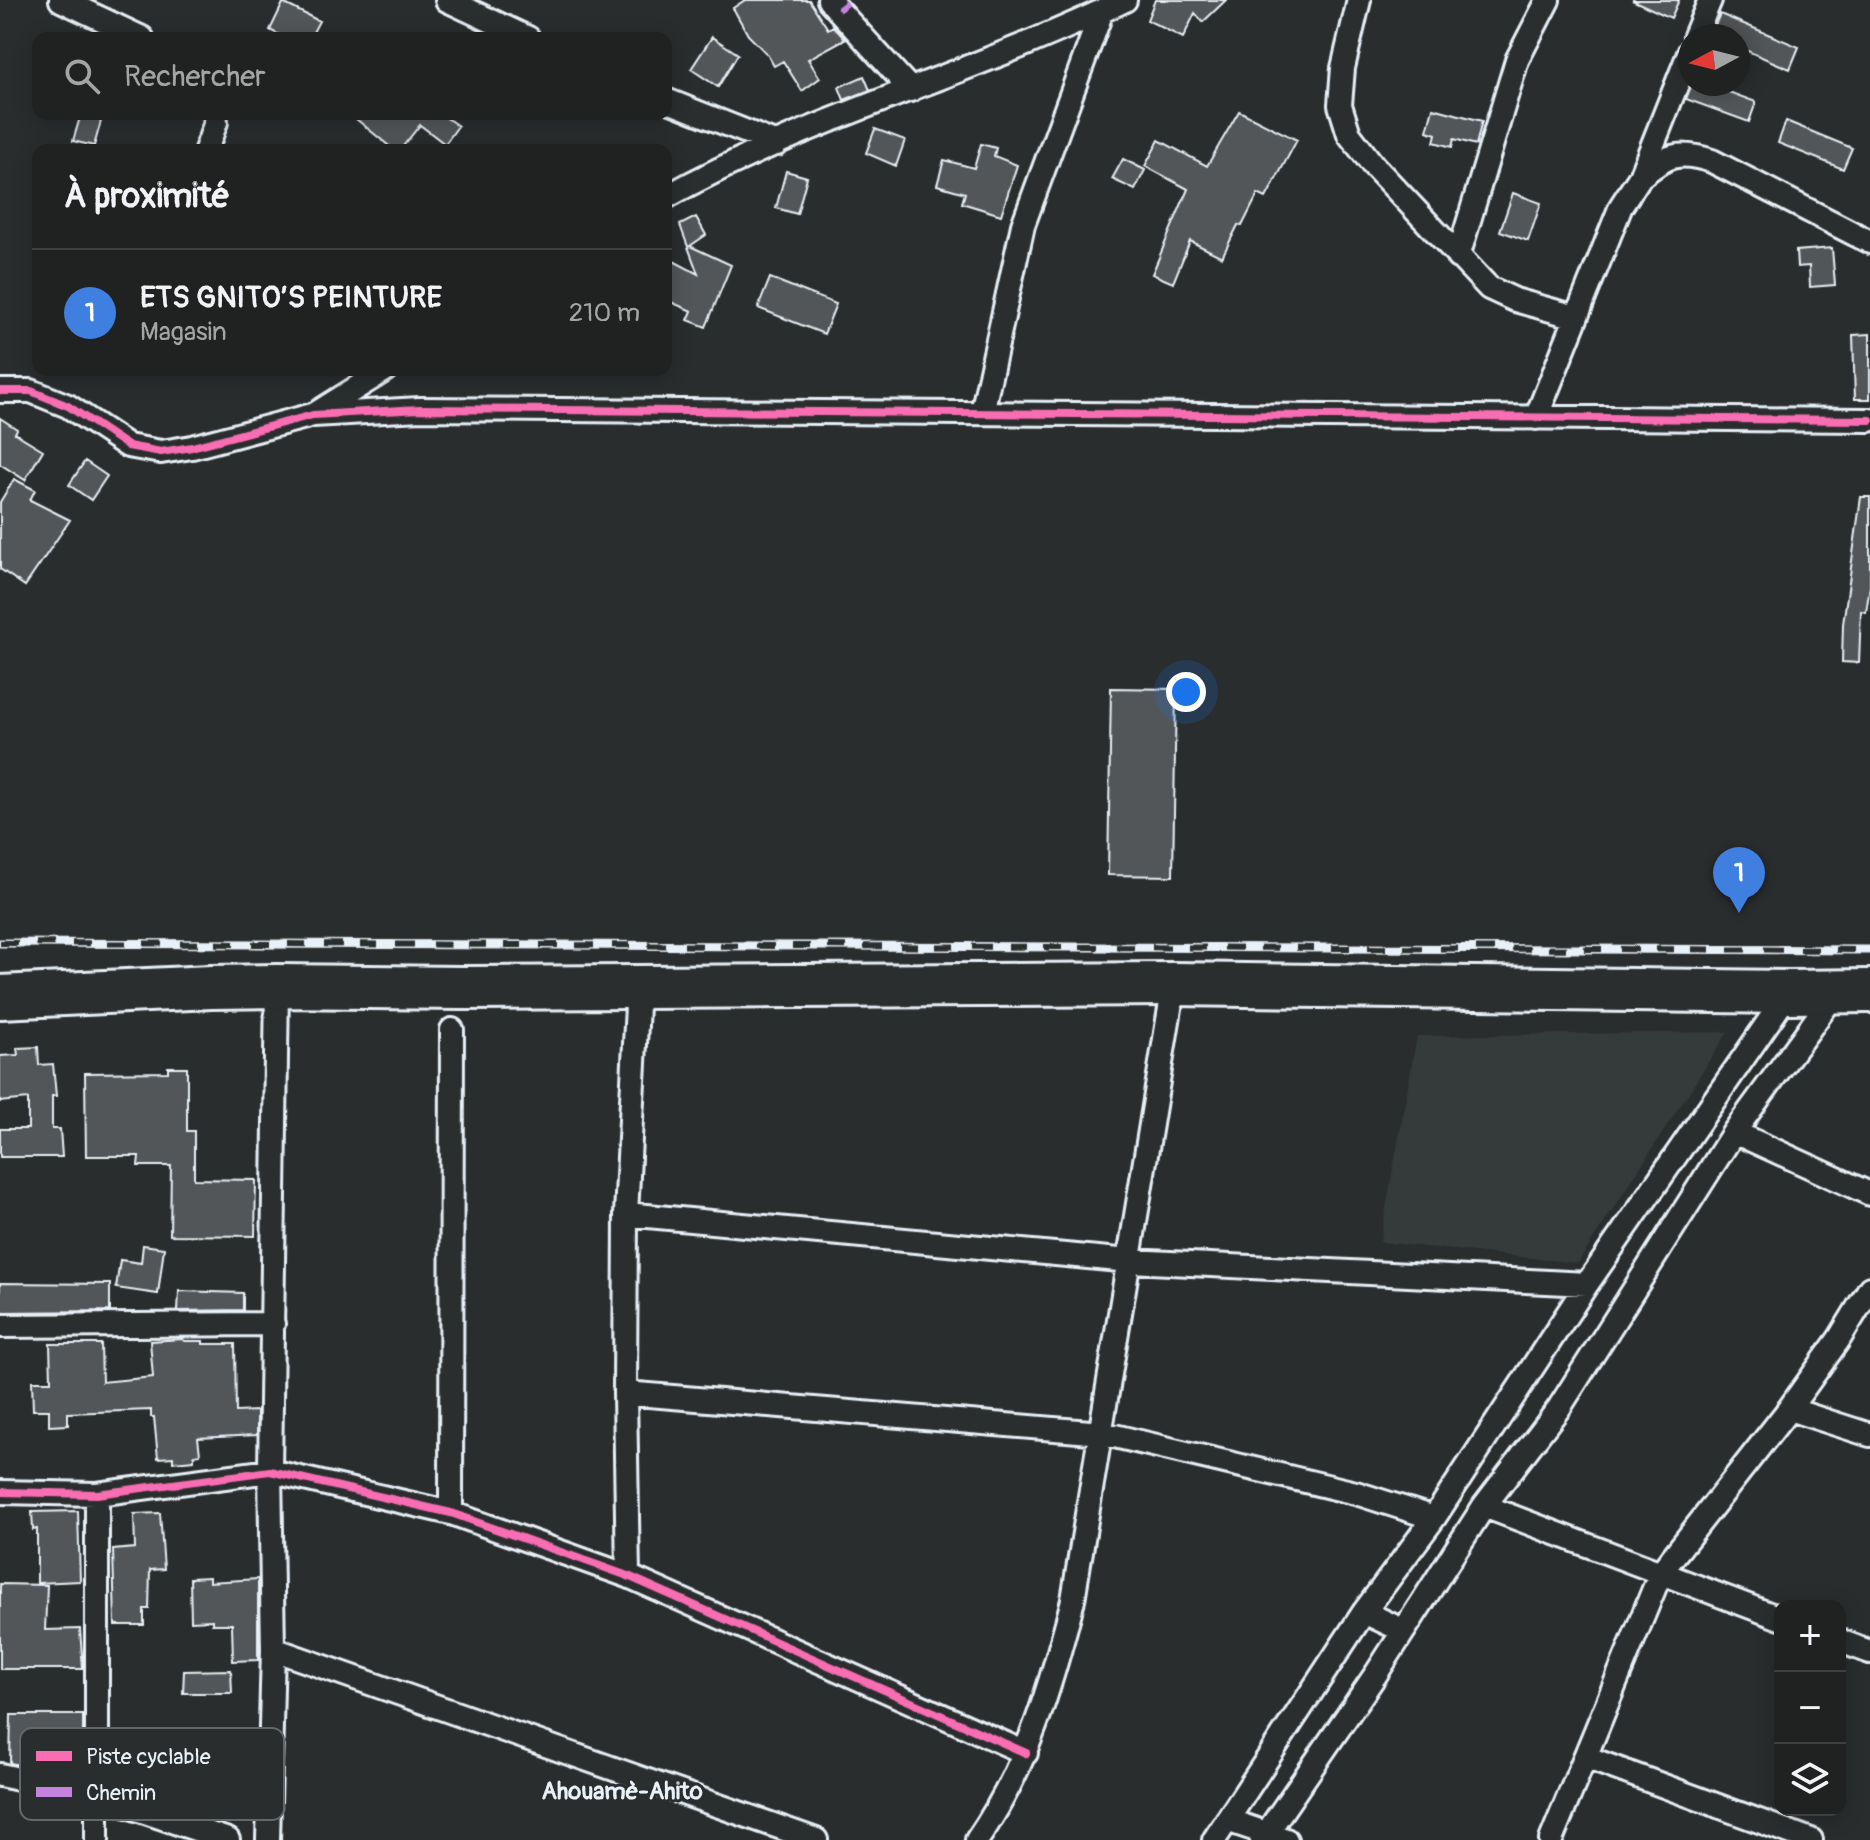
<!DOCTYPE html>
<html lang="fr">
<meta charset="utf-8">
<style>
body{margin:0;font-family:Pangolin,sans-serif;background:#2d2f2f;color:#f1f3f6}
.controls{position:absolute;right:24px;bottom:24px;display:grid;overflow:hidden;border-radius:16px;box-shadow:0 4px 20px #0003}
.controls button{width:72px;height:72px;display:grid;place-items:center;padding:0;border:0;border-bottom:2px solid #3d3f40;background:#202222;color:#f1f3f6;font:40px sans-serif}
.compass{position:absolute;left:1678px;top:24px;width:72px;height:72px;border-radius:50%;background:#202222;box-shadow:0 4px 20px #0003;rotate:263deg}
.you{position:absolute;left:1186px;top:692px;width:28px;height:28px;margin:-20px;border:6px solid #fff;border-radius:50%;background:#1a73e8;box-shadow:0 0 0 12px #1a73e833}
.badge{display:grid;place-items:center;width:52px;height:52px;border-radius:50%;background:#db2777;color:#fff;font-size:26px;font-weight:700}
.pin{position:absolute;translate:-50% -66px;filter:drop-shadow(0 2px 4px #0008)}
.pin::after{content:'';position:absolute;top:42px;width:28px;height:24px;background:inherit;clip-path:polygon(0 0,100% 0,50% 100%)}
.list{margin:0;padding:0;list-style:none}
h2{display:flex;justify-content:space-between;align-items:center;height:104px;margin:0;padding:0 32px;font-size:34px}
h2 small{font-size:26px;font-weight:400;color:#a2a4a5}
.list li{display:grid;grid-template-columns:52px 1fr auto;gap:24px;align-items:center;box-sizing:border-box;height:128px;padding:0 32px;border-top:2px solid #3d3f40}
.list b{display:block;font-size:30px;white-space:nowrap}
.list p{margin:0;font-size:26px;white-space:nowrap;color:#a2a4a5}
.list em{font-size:26px;font-style:normal;color:#a2a4a5}
.icon{flex:none;width:44px;height:44px;fill:none;stroke:currentColor;stroke-width:2;stroke-linecap:round;stroke-linejoin:round}
.map{position:relative;flex:none;width:1870px;height:1840px;overflow:hidden}
.search{position:absolute;background:#202222;box-shadow:0 4px 20px #0003;left:32px;top:32px;width:640px;height:88px;display:flex;align-items:center;gap:20px;box-sizing:border-box;padding:0 28px;border-radius:16px;color:#a2a4a5;font-size:30px}
.panel{position:absolute;background:#202222;box-shadow:0 4px 20px #0003;left:32px;top:144px;width:640px;height:232px;border-radius:16px}
.map>svg:first-child{display:block}
.built{fill:#363a3b}
.building{fill:#535759;stroke:#e8f1f8;stroke-width:2}
.lines{fill:none;stroke-linecap:round;stroke-linejoin:round}
.street-casing{stroke:#e8f1f8;stroke-width:28}
.highway-casing{stroke:#e8f1f8;stroke-width:48}
.street{stroke:#2a2d2e;stroke-width:22}
.highway{stroke:#2a2d2e;stroke-width:42}
.rail-casing{stroke:#e8f1f8;stroke-width:9}
.rail{stroke:#2a2d2e;stroke-width:6;stroke-dasharray:18;stroke-linecap:butt}
.quiet{stroke:#c483df;stroke-width:6;stroke-dasharray:12 6;stroke-linecap:butt}
.cycleway-casing{stroke:#2a2d2e;stroke-width:13}
.cycleway{stroke:#f96db3;stroke-width:8}
.labels{text-anchor:middle;stroke-width:6;stroke-linejoin:round;paint-order:stroke}
.neighbourhood-label{font-size:24px;font-weight:bold;fill:#e8f1f8;stroke:#2a2d2e}
.key{fill:#2a2d2e;stroke:#63686b;stroke-width:2}
.key-label{font-size:22px;fill:#e8f1f8}
</style>
<div class="map">
<svg width="1870" height="1840" viewBox="0 0 1870 1840">
<rect width="100%" height="100%" fill="#2a2d2e"/>
<filter id="ink" filterUnits="userSpaceOnUse"><feTurbulence type="fractalNoise" baseFrequency=".0125" numOctaves="2"/><feDisplacementMap in="SourceGraphic" scale="16" xChannelSelector="R" yChannelSelector="G"/><feConvolveMatrix kernelMatrix="1 2 1 2 8 2 1 2 1" color-interpolation-filters="sRGB"/></filter>
<g filter="url(#ink)">
<path class="built" d="M1728 1032 1578 1263 1380 1242 1417 1036Z"/>
<path class="building" d="M745 0H809L828 29 833 26 845 39 808 59 820 78 802 91 783 61 774 66 767 54 748 35 733 8Z
M1155 0H1226L1203 22 1195 13 1183 38 1147 20Z
M1632 0H1679L1671 18Z
M283 3 319 21 310 38H285L270 30Z
M1720 14 1799 47 1790 69 1738 47V36H1710Z
M712 37 738 54 718 87 691 69Z
M864 76 870 90 844 100 839 87Z
M1692 84H1707L1756 102 1749 122 1686 99Z
M1433 108 1482 121 1476 145 1454 139 1452 147 1434 142 1436 134 1427 131Z
M1239 111 1297 140 1266 198 1258 194 1242 226 1238 225 1222 257 1190 241 1173 283 1152 274 1188 189 1145 166 1159 140 1207 166Z
M81 114H103L94 146 73 141Z
M350 114H441L458 126 445 144 420 125 400 150H394Z
M1786 121 1852 148 1843 169 1778 143Z
M875 129 905 140 896 166 866 153Z
M981 144 996 148 994 156 1017 165 1001 215 962 203 965 193 937 185 944 160 974 168Z
M1123 159 1145 170 1135 190 1112 179Z
M786 171 807 177 797 214 776 208Z
M1513 193 1541 203 1528 241 1500 231Z
M696 217 706 235 690 246 731 265 706 327 688 320 692 311 666 300V257L698 274 680 225Z
M1832 248 1835 285 1810 287 1809 266 1797 267 1796 251Z
M770 278 836 304 824 334 758 308Z
M1870 334V399H1855L1853 335Z
M0 418 17 429 15 433 43 450 25 480 0 464Z
M85 461 107 476 91 500 69 485Z
M14 479 35 490 30 500 70 520 25 586 0 569V502Z
M1861 497H1870V586L1866 612 1861 611 1859 663 1842 662 1843 624Z
M1111 688 1176 689 1173 876 1108 875Z
M38 1047 39 1065 53 1064 56 1096H52V1129H60L62 1157H0V1129H28V1099L0 1102V1056L18 1055 17 1048Z
M168 1067H187V1131H194V1179L256 1180 255 1236 170 1235 171 1166H138L139 1156H86L85 1073 168 1072Z
M143 1245 164 1248 158 1294 116 1288 120 1260 141 1263Z
M0 1283 110 1284V1311L0 1312Z
M179 1291 243 1293V1310L178 1311Z
M183 1339 184 1341H203V1344H235L236 1412 257 1411V1435L198 1438 200 1454 194 1455V1460L173 1462V1457L158 1458 154 1417H151V1410L68 1413V1425L49 1426V1410H33L32 1381H51L50 1344H101L102 1382 153 1377 150 1341Z
M78 1511 80 1581 37 1583V1529L33 1530 32 1512Z
M160 1513 164 1569 150 1570 149 1609H144V1625H115L113 1550 135 1548 134 1514Z
M209 1577V1582L258 1579V1660L233 1661 232 1624H212V1620L191 1621 190 1578Z
M0 1584 47 1585 45 1630 80 1629 83 1669H0Z
M231 1670 232 1693H183L184 1671Z
M11 1715H83V1768H68V1775L10 1763Z"/>
<g class="lines">
<defs>
<path id="street" d="M61 0 142 38
M447 0 528 38
M829 0 911 90
M1359 0 1343 68 1340 105 1349 134 1373 165 1489 288 1515 300 1576 317
M1695 36 1710 0
M666 100 777 144
M206 150 216 122 215 114
M1640 177C1667 155 1678 150 1712 161L1870 242
M666 197C811 116 976 73 1125 0
M1458 257 1517 60 1548 0
M0 391H31L68 406 128 446 161 452 192 447 313 415 420 409 1870 420
M982 413 1023 225 1102 11
M315 414 385 370
M1536 418 1621 206 1640 177 1690 51
M1734 1132 1870 1194
M626 1214 1130 1261 1587 1284
M0 1326 273 1324
M625 1393 1102 1433 1356 1493 1434 1518
M1789 1409 1870 1435
M0 1492 97 1494 270 1471 451 1513 628 1576 1026 1753
M1484 1506 1780 1618
M451 1513 452 1030
M628 1576 625 1393 626 1214 638 987
M1364 1612 1402 1630
M1840 1641 1870 1652
M273 1649 816 1840
M1585 1757 1811 1840
M0 1775 95 1795 228 1840
M1227 1820 1286 1840
M97 1840V1494
M268 1840 273 1649 270 1471 277 986
M977 1840C1027 1768 1051 1685 1073 1600L1174 984
M1214 1840 1364 1612 1434 1518 1587 1284 1789 992
M1262 1840 1376 1674 1484 1506 1559 1408 1734 1132 1837 991
M1551 1840 1661 1572 1789 1409 1839 1339 1870 1288"/>
<path id="highway" d="M0 997 211 987 277 986 461 988 1174 984 1789 992 1870 991"/>
</defs>
<use href="#street" class="street-casing"/>
<use href="#highway" class="highway-casing"/>
<use href="#street" class="street"/>
<use href="#highway" class="highway"/>
<defs>
<path id="rail" d="M0 943 1870 950"/>
</defs>
<use href="#rail" class="rail-casing"/>
<use href="#rail" class="rail"/>
<path class="quiet" d="M838 10 851 0"/>
<defs>
<path id="cycleway" d="M0 391H31L68 406 128 446 161 452 192 447 313 415 420 409 1870 420
M0 1492 97 1494 270 1471 451 1513 628 1576 1026 1753"/>
</defs>
<use href="#cycleway" class="cycleway-casing"/>
<use href="#cycleway" class="cycleway"/>
</g>
</g>
<g class="labels">
<g class="neighbourhood-label">
<text x="622" y="1799">Ahouamè-Ahito</text>
</g>
</g>
<rect x="20" y="1728" width="264" height="92" rx="12" class="key"/>
<rect x="36" y="1751" width="36" height="10" fill="#f96db3"/>
<rect x="36" y="1787" width="36" height="10" fill="#c483df"/>
<g class="key-label">
<text x="86" y="1764">Piste cyclable</text>
<text x="86" y="1800">Chemin</text>
</g>
</svg>
<div class="controls">
<button>+</button>
<button>−</button>
<button><svg class="icon" aria-label="layers" viewBox="0 0 24 24"><path d="M12 4l9 5-9 5-9-5zM3 14l9 5 9-5"/></svg></button>
</div>
<svg class="compass" viewBox="-18 -18 36 36"><path d="M0-13l5 13h-10z" fill="#e53935"/><path d="M0 13l5-13h-10z" fill="#a2a4a5"/></svg>
<div class="you"></div>
<div class="pin badge" style="left:1739px;top:913px;background:#3f7fe0">1</div>
<div class="search"><svg class="icon" aria-label="search" viewBox="0 0 24 24"><circle cx="10" cy="10" r="6"/><path d="M15 15l6 6"/></svg>Rechercher</div>
<section class="panel">
<h2>À proximité<small></small></h2>
<ul class="list">
<li><span class="badge" style="background:#3f7fe0">1</span><div><b>ETS GNITO’S PEINTURE</b><p>Magasin</p></div><em>210 m</em></li>
</ul>
</section>
</div>
